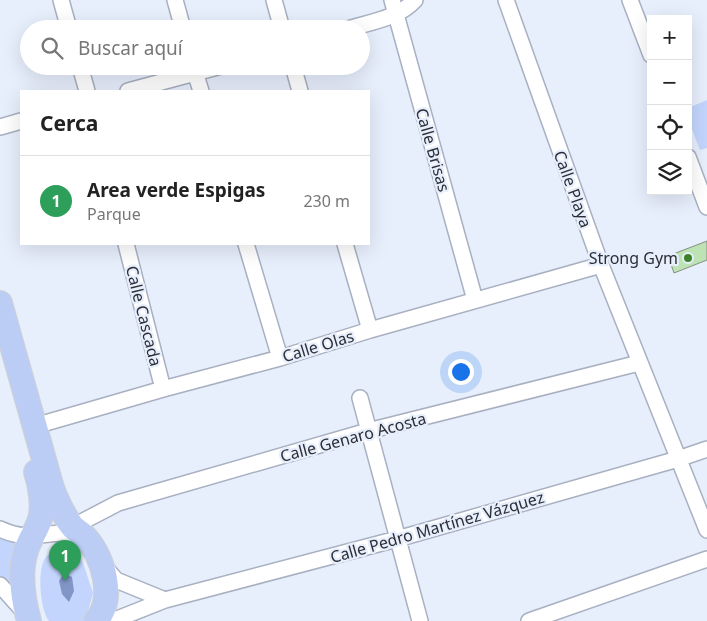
<!DOCTYPE html>
<html lang="es">
<meta charset="utf-8">
<style>
body{margin:0;font-family:"Noto Sans",sans-serif;background:#f6f6f6;color:#222}
.controls{position:absolute;right:15px;top:15px;display:grid;overflow:hidden;border-radius:0px;box-shadow:0 5px 20px #0002}
.controls button{width:45px;height:45px;display:grid;place-items:center;padding:0;border:0;border-bottom:1px solid #e0e0e0;background:#fff;color:#222;font:25px sans-serif}
.you{position:absolute;left:460px;top:371px;width:18px;height:18px;margin:-12px;border:4px solid #fff;border-radius:50%;background:#1a73e8;box-shadow:0 0 0 8px #1a73e833}
.badge{display:grid;place-items:center;width:32px;height:32px;border-radius:50%;background:#2563eb;color:#fff;font-size:16px;font-weight:700}
.pin{position:absolute;translate:-50% -41px;filter:drop-shadow(0 1px 2px #0008)}
.pin::after{content:'';position:absolute;top:26px;width:18px;height:15px;background:inherit;clip-path:polygon(0 0,100% 0,50% 100%)}
.list{margin:0;padding:0;list-style:none}
h2{display:flex;justify-content:space-between;align-items:center;height:65px;margin:0;padding:0 20px;font-size:21px}
h2 small{font-size:16px;font-weight:400;color:#767676}
.list li{display:grid;grid-template-columns:32px 1fr auto;gap:15px;align-items:center;box-sizing:border-box;height:90px;padding:0 20px;border-top:1px solid #e0e0e0}
.list b{display:block;font-size:19px;white-space:nowrap}
.list p{margin:0;font-size:16px;white-space:nowrap;color:#767676}
.list em{font-size:16px;font-style:normal;color:#767676}
.icon{flex:none;width:28px;height:28px;fill:none;stroke:currentColor;stroke-width:2;stroke-linecap:round;stroke-linejoin:round}
.map{position:relative;flex:none;width:707px;height:621px;overflow:hidden}
.search{position:absolute;background:#fff;box-shadow:0 5px 20px #0002;left:20px;top:20px;width:350px;height:55px;display:flex;align-items:center;gap:12px;box-sizing:border-box;padding:0 18px;border-radius:28px;color:#767676;font-size:19px}
.panel{position:absolute;background:#fff;box-shadow:0 5px 20px #0002;left:20px;top:90px;width:350px;height:155px;border-radius:0px}
.map>svg:first-child{display:block}
.green{fill:#c3d5fd}
.water{fill:#8196c6}
.building{fill:#bde2b3;stroke:#859182}
.lines{fill:none;stroke-linecap:round;stroke-linejoin:round}
.minor-casing{stroke:#a8b0c1;stroke-width:18}
.primary-casing{stroke:#d0d1d3;stroke-width:26}
.minor{stroke:#fff;stroke-width:15}
.primary{stroke:#bccdf5;stroke-width:24}
.poi-dot{fill:#3c8226;stroke:#e7eefc;stroke-width:2}
.labels{text-anchor:middle;stroke-width:4.5;stroke-linejoin:round;paint-order:stroke}
.street-label{font-size:16px;fill:#2b2e35;stroke:#e7eefc}
.poi-label{font-size:16px;fill:#2b2e35;stroke:#e7eefc;text-anchor:end}
</style>
<div class="map">
<svg width="707" height="621" viewBox="0 0 707 621">
<rect width="100%" height="100%" fill="#e7eefc"/>
<path class="green" d="M707 100V148L700 150 688 119V108Z
M0 535 19 546 17 597 0 586Z
M66 550 76 553 83 563 93 593 88 611 83 621H49C40 610 36 566 47 556 53 551 59 551 66 550Z"/>
<path class="water" d="M64 573 72 577 74 591 69 602 62 594 59 581Z"/>
<path class="building" d="M707 241V260L674 273 668 256Z"/>
<g class="lines">
<defs>
<path id="minor" d="M61 0 69 29
M175 0 183 29
M274 0 282 29
M392 0 475 300
M506 0 601 265 707 530
M630 0 651 55
M348 29C370 22 399 18 415 0
M80 66 87 91
M193 66 201 91
M293 66 300 91
M128 91 221 66
M0 127 21 121
M688 157 707 207
M126 244 163 389
M246 244 280 358
M345 244 370 330
M360 398 420 621
M35 426 163 389 280 358 370 330 601 265
M72 527 118 503 368 431 639 363
M0 529C27 541 37 534 63 533 69 533 76 535 83 536
M104 566 116 580 165 600
M0 585 26 614
M112 621 165 600 397 539 678 459 707 449
M529 621 707 559"/>
<path id="primary" d="M0 303 52 488C57 501 63 515 72 526 75 530 80 532 84 536 103 555 116 598 96 621
M29 621C23 599 19 573 26 551 29 540 37 530 40 519 44 507 40 484 36 472"/>
</defs>
<use href="#minor" class="minor-casing"/>
<use href="#primary" class="primary-casing"/>
<use href="#minor" class="minor"/>
<use href="#primary" class="primary"/>
</g>
<circle class="poi-dot" cx="688" cy="258" r="5"/>
<g class="labels">
<g class="street-label">
<text transform="translate(433 150) rotate(74)" y="6">Calle Brisas</text>
<text transform="translate(573 189) rotate(70)" y="6">Calle Playa</text>
<text transform="translate(144 316) rotate(76)" y="6">Calle Cascada</text>
<text transform="translate(318 346) rotate(-17)" y="6">Calle Olas</text>
<text transform="translate(353 437) rotate(-15)" y="6">Calle Genaro Acosta</text>
<text transform="translate(437 527) rotate(-16)" y="6">Calle Pedro Martínez Vázquez</text>
</g>
<g class="poi-label">
<text x="678" y="264">Strong Gym</text>
</g>
</g>
</svg>
<div class="controls">
<button>+</button>
<button>−</button>
<button><svg class="icon" aria-label="locate" viewBox="0 0 24 24"><circle cx="12" cy="12" r="6"/><path d="M12 2v4M12 18v4M2 12h4M18 12h4"/></svg></button>
<button><svg class="icon" aria-label="layers" viewBox="0 0 24 24"><path d="M12 4l9 5-9 5-9-5zM3 14l9 5 9-5"/></svg></button>
</div>
<div class="you"></div>
<div class="pin badge" style="left:65px;top:581px;background:#2e9e5b">1</div>
<div class="search"><svg class="icon" aria-label="search" viewBox="0 0 24 24"><circle cx="10" cy="10" r="6"/><path d="M15 15l6 6"/></svg>Buscar aquí</div>
<section class="panel">
<h2>Cerca<small></small></h2>
<ul class="list">
<li><span class="badge" style="background:#2e9e5b">1</span><div><b>Area verde Espigas</b><p>Parque</p></div><em>230 m</em></li>
</ul>
</section>
</div>
